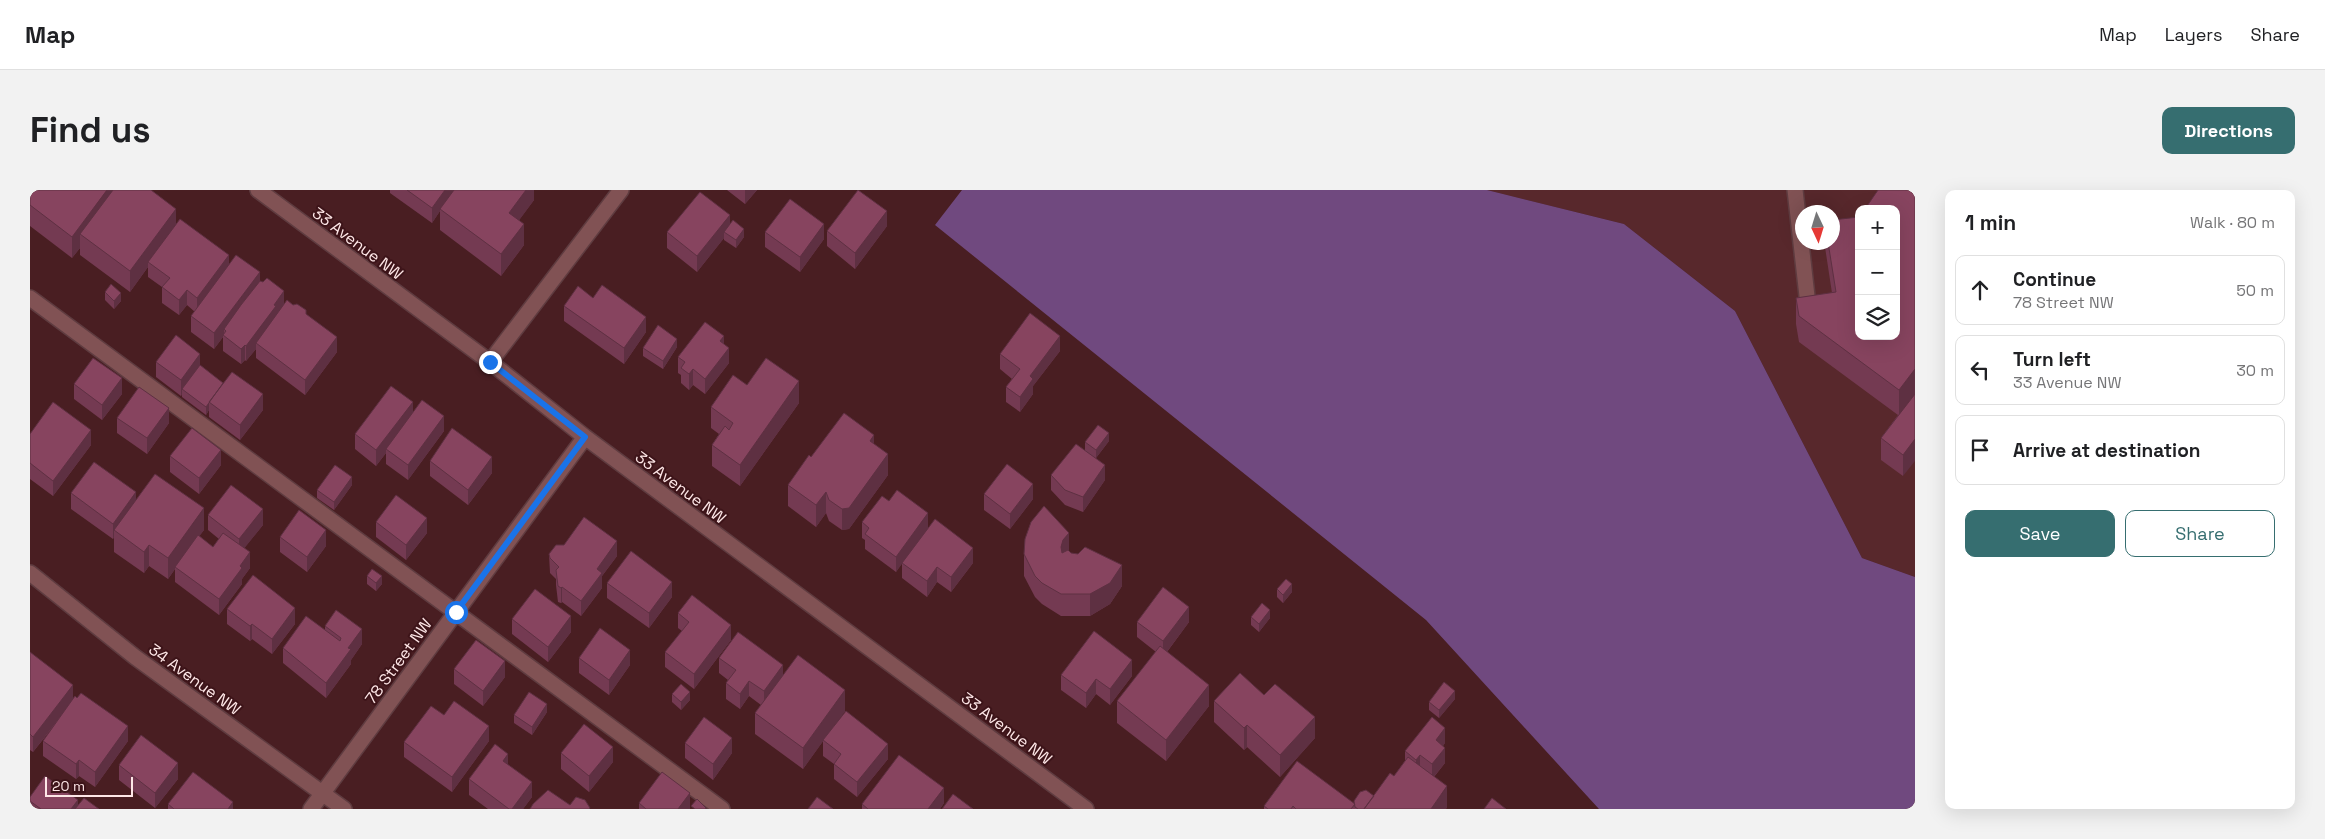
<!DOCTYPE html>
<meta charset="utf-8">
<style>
body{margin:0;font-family:"Space Grotesk",sans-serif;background:#f2f2f2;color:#202124}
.controls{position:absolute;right:15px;top:15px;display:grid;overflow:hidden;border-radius:10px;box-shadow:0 5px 20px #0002}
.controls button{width:45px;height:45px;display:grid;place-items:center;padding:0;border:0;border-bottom:1px solid #e0e0e0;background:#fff;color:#202124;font:25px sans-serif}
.compass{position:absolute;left:1765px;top:15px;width:45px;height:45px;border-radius:50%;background:#fff;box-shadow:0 5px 20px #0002;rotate:176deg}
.scale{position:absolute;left:15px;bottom:12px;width:88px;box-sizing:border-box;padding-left:5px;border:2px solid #fee7e7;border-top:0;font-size:14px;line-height:18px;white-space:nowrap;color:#fee7e7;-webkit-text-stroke:4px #3d1419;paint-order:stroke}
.stop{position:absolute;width:15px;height:15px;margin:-11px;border:4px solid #1a73e8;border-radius:50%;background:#fff}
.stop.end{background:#1a73e8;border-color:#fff;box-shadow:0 1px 5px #0008}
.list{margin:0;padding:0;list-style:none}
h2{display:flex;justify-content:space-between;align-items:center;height:65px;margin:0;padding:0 20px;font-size:21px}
h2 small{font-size:16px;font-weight:400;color:#757577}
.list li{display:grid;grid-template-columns:32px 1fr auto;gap:15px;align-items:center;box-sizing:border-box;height:70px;margin:0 10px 10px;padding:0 10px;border:1px solid #e0e0e0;border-radius:10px}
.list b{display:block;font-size:19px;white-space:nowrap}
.list p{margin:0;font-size:16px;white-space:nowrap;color:#757577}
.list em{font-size:16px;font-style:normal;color:#757577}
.actions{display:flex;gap:10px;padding:15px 20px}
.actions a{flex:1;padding:11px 0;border:1px solid #366e70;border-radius:10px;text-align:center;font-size:18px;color:#366e70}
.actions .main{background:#366e70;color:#fff}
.icon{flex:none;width:28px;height:28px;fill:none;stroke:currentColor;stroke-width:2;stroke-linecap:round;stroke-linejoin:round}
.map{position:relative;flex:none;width:1885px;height:619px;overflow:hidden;border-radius:10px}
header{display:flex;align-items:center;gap:30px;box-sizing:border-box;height:70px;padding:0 25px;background:#fff;border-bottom:1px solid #e0e0e0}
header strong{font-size:24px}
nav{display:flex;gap:28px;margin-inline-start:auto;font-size:18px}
.intro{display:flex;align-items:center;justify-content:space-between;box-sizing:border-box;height:120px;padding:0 30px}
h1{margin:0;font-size:35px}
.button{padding:12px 22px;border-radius:10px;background:#366e70;color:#fff;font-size:18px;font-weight:700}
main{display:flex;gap:30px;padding:0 30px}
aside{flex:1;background:#fff;border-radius:10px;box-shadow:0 5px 20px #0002}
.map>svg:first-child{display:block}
.built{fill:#58282c;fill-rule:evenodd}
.forest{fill:#70497f}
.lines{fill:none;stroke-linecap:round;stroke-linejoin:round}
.minor-casing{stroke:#5f3c40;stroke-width:18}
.minor{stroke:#815254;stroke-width:15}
.wall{fill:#743a52}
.shaded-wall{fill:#5e3042}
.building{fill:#87445f;stroke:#5e3042}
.route{stroke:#1a73e8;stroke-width:6}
.labels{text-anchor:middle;stroke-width:4;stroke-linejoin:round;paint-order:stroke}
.street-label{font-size:16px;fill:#fee7e7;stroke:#3d1419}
</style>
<header>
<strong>Map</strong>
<nav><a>Map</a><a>Layers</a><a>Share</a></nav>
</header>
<div class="intro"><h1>Find us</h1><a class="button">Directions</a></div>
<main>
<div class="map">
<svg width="1885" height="619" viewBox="0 0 1885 619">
<rect width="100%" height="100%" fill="#491e22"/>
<path class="built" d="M1457 0H1885V387L1832 368 1705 121 1594 34ZM1829 19H1866V146H1829ZM1772 22H1802V52H1772Z"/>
<path class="forest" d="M932 0H1457L1594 34 1705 121 1832 368 1885 387V619H1569L1396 430 905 35Z"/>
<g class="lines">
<defs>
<path id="minor" d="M228 0 460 172 555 247 1056 619
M1765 0 1778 115
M0 108 692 619
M460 172 591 0
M0 383 105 467 314 619
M281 619 555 247"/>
</defs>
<use href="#minor" class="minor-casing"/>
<use href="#minor" class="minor"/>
</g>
<path class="wall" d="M0 0 146 34 199 75 230 91 254 114 276 124 307 162 275 205 226 168V159L216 171 215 170 211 174 193 161V147L184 159 161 142V126L165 122 157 115 149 125 132 113V97L118 87V77L100 102 50 65V58L42 68 0 36Z
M360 0H504V10L489 30 494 55 471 86 410 40V21L402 33 360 3Z
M697 0H727L715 14Z
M1885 0 1873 286 1851 270V248L1868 225 1769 152 1766 134V108L1802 103 1795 57V52H1802L1829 27Z
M700 34 714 47 706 58 694 50V48L667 82 637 58V42Z
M857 36 825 79 797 56V41Z
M735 42 794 49 770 82 735 57Z
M75 102 91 111 84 119 75 110Z
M563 108 616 142 594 174 534 131V116Z
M694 154 699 173 675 204 663 195 659 200 651 193V185L648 183V167Z
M647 157 633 179 613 166V158Z
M1030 161 1003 196V204L990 222 976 212V197L982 189 970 179V164Z
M126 172 170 175 193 193 233 220 210 250 179 227V220L176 225 152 207V204L151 206 126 187Z
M44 194 92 204 72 230 44 209Z
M717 195 769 213 710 296 682 276V255L689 244 681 238V217Z
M383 223 414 241 378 290 356 274V263L346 276 325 259V244Z
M87 228 139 233 117 264 87 243Z
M0 244 61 255 23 306 0 289Z
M1079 251 1066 268 1075 290 1053 322 1035 315 1021 300V285L1055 260V252Z
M844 254 858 285 819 339 812 340 799 331 796 323 786 337 758 316V295L781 267Z
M140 266 191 275 169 304 140 282Z
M400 271 462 283 438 315 400 286Z
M322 295 304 320 287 308V300Z
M41 303 106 310 174 340 169 346 183 357 189 349 178 340V325L233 335 214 358 220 378 212 389V394L189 425 145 392V379L138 389 119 376 114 383 84 362V347L83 349 41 319Z
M954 304 1003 309 980 339 954 320Z
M346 332 397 343 376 370 346 347Z
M832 332 898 338 943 373 921 402 907 392 897 407 872 388V373L866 382 835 359V350L832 348Z
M250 347 296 356 277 382 250 362Z
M1039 361 1041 363 1092 396 1080 414 1060 426H1031L1012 414 1005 407 994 386V364Z
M519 364 587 366 572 386V398L551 426 532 412 531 413 528 412 526 395V389L520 383Z
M337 386 352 394 346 401 337 394Z
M577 393 642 407 619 438 577 408Z
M1247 399 1262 402 1253 413 1247 407Z
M197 419 265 434 242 464 222 449 220 451 197 434Z
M648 423 701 450 664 499 635 477V462L652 441 648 438Z
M1221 427 1240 428 1229 442 1221 435Z
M482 429 541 442 518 472 482 444Z
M1107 432H1159L1137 462 1179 516 1136 571 1087 533V511L1126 462 1107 447Z
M295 436 332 454 321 470V474L296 508 253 473V458L295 440Z
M0 462 43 509 98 551 65 597 49 586 46 589 13 566V551L27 532 3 562 0 560Z
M549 468 600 475 579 505 549 483Z
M689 468 753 485 815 521 804 536 858 569 827 607 804 589V574L793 566V551L773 579 725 544V523L731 515 719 506 710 519 696 509V493L698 490 689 483Z
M424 479 475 487 453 516 424 494Z
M1031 485 1102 486 1080 515 1066 504 1056 518 1031 500Z
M642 504 660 510 651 520 642 512Z
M1234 505 1285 548 1250 587 1217 557 1214 560 1184 532V511Z
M1425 509 1409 528 1399 520V512Z
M517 522 502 545 484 533V525Z
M414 525 459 551 422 602 374 567V552Z
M655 553 702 563 683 590 655 568Z
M1415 553 1413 556 1415 573 1404 587 1417 617 1416 619H1234V616L1324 614 1344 606 1364 586 1375 571V561Z
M531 563 583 572 559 602 531 579Z
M89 575 148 589 125 618 89 590Z
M478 575 502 607 493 619H458L439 605V589Z
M0 607 48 616 69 619H0Z
M609 613 660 618V619H609Z
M914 613 910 619H832V614Z
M138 614 203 619H138Z"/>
<path class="shaded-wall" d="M77 0H89L50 44V58L42 68V47Z
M415 0H426L410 19V21L402 33V18Z
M496 0H504V10L479 44V23Z
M715 0H727L715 14Z
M146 19V40L118 72V77L100 102V81Z
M857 21V36L825 79V63Z
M700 25V41L694 42V48L667 82V66Z
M494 34V55L471 86V64Z
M794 34V49L770 82V67Z
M714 39V47L706 58V50Z
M199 65V81L167 124V108Z
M230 82V97L196 141 194 139V145H193V147L184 159V143Z
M157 100V115L149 125V110Z
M254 101V116L226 153V159L216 171V156L244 115Z
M91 103V111L84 119V111Z
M616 127V142L594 174V158Z
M694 146V161L690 151Z
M1030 146V161L1003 196V204L990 222V207L1000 186Z
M307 147V162L275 205V190Z
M647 149V157L633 179V171Z
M215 155V170L211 174V159Z
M699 158V173L675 204V189Z
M170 164V179L152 199V204L151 206V190Z
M663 179V195L659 200V184Z
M1885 179V205L1869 226V200Z
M92 188V204L72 230V215Z
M769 191V213L710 296V275Z
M233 204V220L210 250V235Z
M179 212V220L176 225V217Z
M383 212V227L356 259V263L346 276V260Z
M139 218V233L117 264V248Z
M414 226V241L378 290V275Z
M61 240V255L23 306V291Z
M1079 243V251L1066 268V260Z
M844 245V266L840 251Z
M1885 249V271L1873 286V265Z
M191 260V275L169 304V288Z
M858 264V285L819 339 812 340V319Z
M462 267V283L438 315V300Z
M1075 275V290L1053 322V307Z
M322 287V295L304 320V312Z
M1003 294V309L980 339V324Z
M106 302V317L84 340V347L83 349V334Z
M796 302V323L786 337V315Z
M174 318V340L146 378 145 377V379L138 389V368Z
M233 319V335L209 365V349Z
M898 323V339L866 382V367Z
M397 328V343L376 370V355Z
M296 340V356L277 382V367Z
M1039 343V365L1033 371 1031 357 1033 350Z
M587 351V366L572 386V398L551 426V411L567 379Z
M119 355V376L114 383V362Z
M943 358V373L921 402V387Z
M220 362V378L212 389V394L189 425V409L210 376Z
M1092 375V396L1080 414 1060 426V404Z
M907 377V392L897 407V391Z
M352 386V394L346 401V393Z
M642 392V407L619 438V423Z
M1262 394V402L1253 413V405Z
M532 397V412L531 413V398Z
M1159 417V432L1133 467V451Z
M265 418V434L242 464V449Z
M1240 420V428L1229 442V434Z
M541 426V442L518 472V457Z
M222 434V449L220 451V436Z
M701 435V450L664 499V484Z
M332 439V454L321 470V474L296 508V493L318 458Z
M600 460V475L579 505V490Z
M1102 470V486L1080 515V499Z
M475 471V487L453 516V501Z
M753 475V490L734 517V501Z
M1066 489V504L1056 518V503Z
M719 491V506L710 519V504Z
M43 495V510L3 562V547Z
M1179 495V516L1136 571V550Z
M815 500V521L773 579V558Z
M1425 501V509L1409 528V520Z
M660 502V510L651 520V512Z
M517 514V522L502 545V537Z
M1285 527V548L1250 587V565Z
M1217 535V557L1214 560V538Z
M98 536V551L65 597V582Z
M459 536V551L422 602V587Z
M1415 538V553L1406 566V550Z
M702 548V563L683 590V574Z
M858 554V569L827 607V592Z
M583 557V572L559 602V586Z
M1415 558V573L1402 589V574Z
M478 564V579L473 571Z
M1390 565V580L1386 585V570Z
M49 570V586L46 589V574Z
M148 573V589L125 618V603Z
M502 592V607L493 619H482Z
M1417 596V617L1416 619H1401Z
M914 598V613L910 619H898Z
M660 603V619H648Z
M48 610V619H41Z
M203 612V619H198Z"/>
<path class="building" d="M0 0H77L42 47 0 15Z
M83 0H121L146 19 100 81 50 44Z
M377 0H415L402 18Z
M424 0H496L479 23 494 34 471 64 410 19Z
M828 0 857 21 825 63 797 41Z
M1848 0H1885V179L1869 200 1769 126 1766 108 1806 102 1798 52H1802V30L1829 27V146H1866V19H1835Z
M670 2 700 25 667 66 637 42Z
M760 9 794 34 770 67 735 42Z
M150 29 199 65 167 108 157 100 149 110 132 97 140 88 118 72Z
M703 30 714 39 706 50 694 42Z
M206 65 230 82 184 143 161 126Z
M237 88 254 101 244 115 246 116 216 156 215 155 211 159 193 145 196 141 194 139 211 115 230 91 233 92Z
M81 94 91 103 84 111 75 102Z
M572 95 616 127 594 158 534 116 548 96 563 108Z
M257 110 263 115 267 114 276 120V124L307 147 275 190 226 153Z
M1000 123 1030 146 1000 186 1003 189 990 207 976 197 990 179 970 164Z
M675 132 694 146 690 151 699 158 675 189 663 179 659 184 651 178 655 172 648 167Z
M628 135 647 149 633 171 613 158Z
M146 145 170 164 151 190 126 172Z
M63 168 92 188 72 215 44 194Z
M736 168 769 191 710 275 682 255 695 236 699 240 703 233 681 217 703 185 717 195Z
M170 175 193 193 176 217 152 199Z
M202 182 233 204 210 235 179 212Z
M361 196 383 212 346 260 325 244Z
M109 197 139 218 117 248 87 228Z
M1885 204V249L1873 265 1851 248Z
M392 210 414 226 378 275 356 259Z
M23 212 61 240 23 291 0 273V244Z
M814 223 844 245 840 251 858 264 819 318 812 319 799 310 796 302 786 315 758 295 779 265 781 267Z
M1068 235 1079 243 1066 260 1055 252Z
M162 238 191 260 169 288 140 266Z
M422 238 462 267 438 300 400 271Z
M1046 254 1075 275 1053 307 1035 300 1021 285Z
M64 272 106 302 83 334 41 303Z
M977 274 1003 294 980 324 954 304Z
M305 275 322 287 304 312 287 300Z
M125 284 174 318 138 368 119 355 114 362 84 340Z
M201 295 233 319 209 349 178 325Z
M867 300 898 323 866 367 835 344 839 338 832 332 852 306 859 311Z
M366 305 397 328 376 355 346 332Z
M1014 316 1039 343 1033 350 1031 357 1032 363 1038 360 1041 363 1048 364 1055 357 1092 375 1080 393 1060 404H1031L1012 393 1005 386 994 364 995 349 1001 332Z
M269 320 296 340 277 367 250 347Z
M554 327 587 351 567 379 572 383 551 411 532 397 531 398 528 396 526 380 529 377 520 368 519 364 526 355H534Z
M905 329 943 358 921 387 907 377 897 391 872 373Z
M193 343 220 362 210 376 212 378 189 409 145 377 168 345 183 357Z
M601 361 642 392 619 423 577 393Z
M342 379 352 386 346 393 337 386Z
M223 385 265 418 242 449 222 434 220 436 197 419Z
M1256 389 1262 394 1253 405 1247 399Z
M1133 397 1159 417 1133 451 1107 432Z
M505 399 541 426 518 457 482 429Z
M662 405 701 435 664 484 635 462 659 432 648 423Z
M1232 413 1240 420 1229 434 1221 427Z
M306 420 332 439 318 458 321 459 296 493 253 458 276 426 310 451 311 448 295 436Z
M570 438 600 460 579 490 549 468Z
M1064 441 1102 470 1080 499 1066 489 1056 503 1031 485Z
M708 442 753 475 734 501 719 491 710 504 696 493 706 480 689 468Z
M446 450 475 471 453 501 424 479Z
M1130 456 1179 495 1136 550 1087 511Z
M0 462 43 495 3 547 0 544Z
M768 465 815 500 773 558 725 523Z
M1210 483 1234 505 1245 494 1285 527 1250 565 1217 535 1214 538 1184 511Z
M1414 492 1425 501 1409 520 1399 512Z
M651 494 660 502 651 512 642 504Z
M499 502 517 514 502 537 484 525Z
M51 503 98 536 65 582 49 570 46 574 13 551 45 506 47 508Z
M424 511 459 536 422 587 374 552 401 516 414 525Z
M816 521 858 554 827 592 804 574 811 564 793 550Z
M674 527 702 548 683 574 655 553Z
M1402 527 1415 538 1406 550 1415 558 1402 574 1390 565 1386 570 1375 561Z
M554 534 583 557 559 586 531 563Z
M111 545 148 573 125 603 89 575Z
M465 554 478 564 473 571 502 592 482 619H479L439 589Z
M869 565 914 598 898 619H838L832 614Z
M1378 567 1417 596 1401 619H1334L1360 583 1364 586Z
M1267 571 1325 614 1321 619H1266L1263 616 1261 619H1238L1234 616Z
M163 582 203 612 198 619H144L138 614Z
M632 582 660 603 648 619H616L609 613Z
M15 586 48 610 41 619H11L0 611V607Z
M518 600 540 615 546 607 555 610 560 618 559 619H500L503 614Z
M1336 600 1344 606 1334 619H1328L1325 617 1324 611 1330 602Z
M923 604 943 619H912Z
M787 607 803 619H778Z
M54 608 69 619H45Z
M1462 608 1476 619H1454Z
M667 609 676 618 675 619H665L661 616Z"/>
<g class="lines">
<path class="route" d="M426 422 555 247 460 172"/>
</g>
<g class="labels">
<g class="street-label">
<text transform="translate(328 53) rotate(37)" y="6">33 Avenue NW</text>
<text transform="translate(651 297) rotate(37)" y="6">33 Avenue NW</text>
<text transform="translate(368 471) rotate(-54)" y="6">78 Street NW</text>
<text transform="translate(165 489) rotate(36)" y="6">34 Avenue NW</text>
<text transform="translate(977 538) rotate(37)" y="6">33 Avenue NW</text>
</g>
</g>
</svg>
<div class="controls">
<button>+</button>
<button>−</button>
<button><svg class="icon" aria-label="layers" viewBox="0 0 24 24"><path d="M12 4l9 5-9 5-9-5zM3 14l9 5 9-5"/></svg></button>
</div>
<svg class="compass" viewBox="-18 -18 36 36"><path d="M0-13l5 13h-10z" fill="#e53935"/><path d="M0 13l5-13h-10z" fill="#757577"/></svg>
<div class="scale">20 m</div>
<div class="stop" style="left:426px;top:422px"></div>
<div class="stop end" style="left:460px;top:172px"></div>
</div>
<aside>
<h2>1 min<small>Walk · 80 m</small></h2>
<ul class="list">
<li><svg class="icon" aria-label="ahead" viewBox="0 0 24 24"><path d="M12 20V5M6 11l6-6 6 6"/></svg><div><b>Continue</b><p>78 Street NW</p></div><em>50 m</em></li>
<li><svg class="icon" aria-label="left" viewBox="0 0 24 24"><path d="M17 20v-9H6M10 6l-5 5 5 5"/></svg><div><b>Turn left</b><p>33 Avenue NW</p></div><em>30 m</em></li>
<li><svg class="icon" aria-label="arrive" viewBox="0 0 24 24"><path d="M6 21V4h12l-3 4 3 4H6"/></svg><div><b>Arrive at destination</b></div></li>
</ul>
<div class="actions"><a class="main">Save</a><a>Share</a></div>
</aside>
</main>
